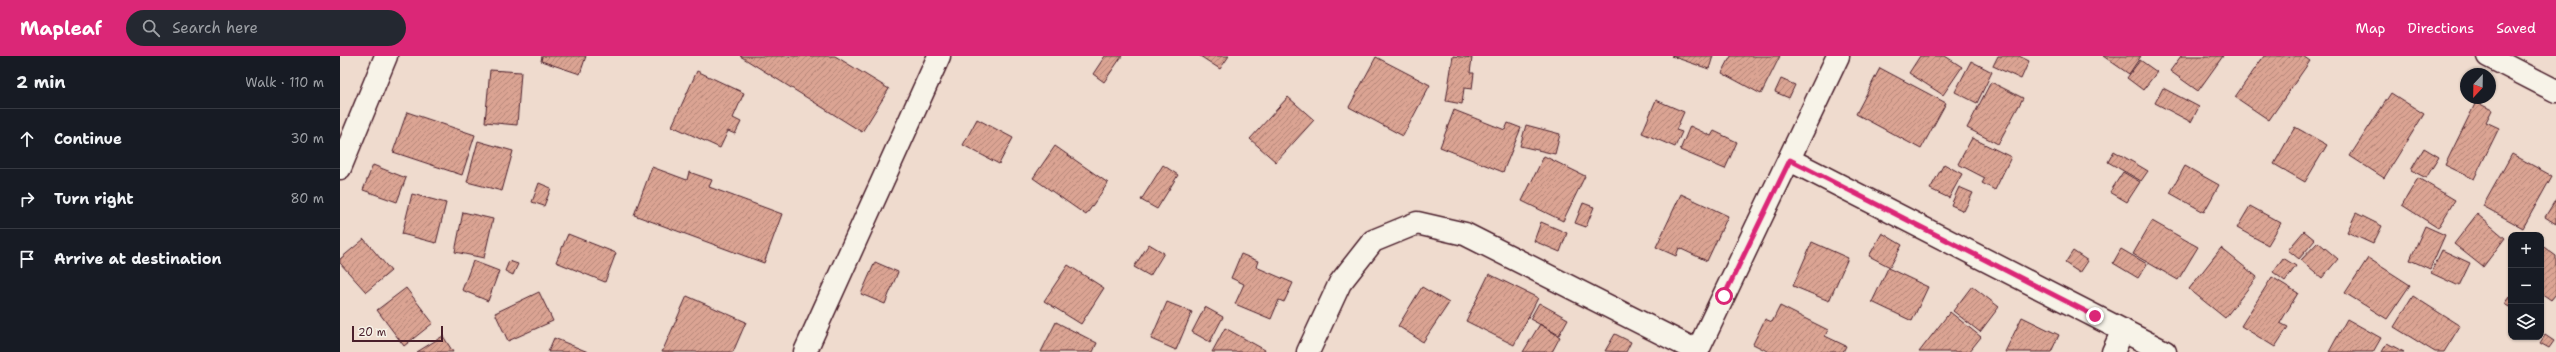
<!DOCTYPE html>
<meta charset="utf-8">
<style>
body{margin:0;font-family:"Shantell Sans",sans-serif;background:#242831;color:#f1f3f6}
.controls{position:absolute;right:12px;bottom:12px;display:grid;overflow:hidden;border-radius:8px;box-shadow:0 1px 3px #0004}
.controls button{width:36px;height:36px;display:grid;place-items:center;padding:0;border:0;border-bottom:1px solid #363941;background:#171b24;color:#f1f3f6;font:20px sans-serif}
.compass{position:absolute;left:2120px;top:12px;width:36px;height:36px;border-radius:50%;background:#171b24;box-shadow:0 1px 3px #0004;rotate:202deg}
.scale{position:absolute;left:12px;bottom:10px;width:91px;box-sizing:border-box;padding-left:4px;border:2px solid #4a1f2b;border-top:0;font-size:11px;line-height:14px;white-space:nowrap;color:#4a1f2b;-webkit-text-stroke:3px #f7f3e8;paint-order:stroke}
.stop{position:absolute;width:12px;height:12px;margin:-9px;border:3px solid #db2777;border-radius:50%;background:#fff}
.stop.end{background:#db2777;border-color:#fff;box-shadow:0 1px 4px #0008}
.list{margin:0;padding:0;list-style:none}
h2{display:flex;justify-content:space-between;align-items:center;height:52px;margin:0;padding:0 16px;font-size:17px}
h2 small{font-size:13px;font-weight:400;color:#9ea1a6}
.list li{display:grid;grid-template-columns:26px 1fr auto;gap:12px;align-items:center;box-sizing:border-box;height:60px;padding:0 16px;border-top:1px solid #363941}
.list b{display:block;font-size:15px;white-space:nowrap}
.list em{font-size:13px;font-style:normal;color:#9ea1a6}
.icon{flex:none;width:22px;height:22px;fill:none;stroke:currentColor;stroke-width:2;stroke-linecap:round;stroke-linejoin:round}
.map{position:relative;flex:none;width:2216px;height:296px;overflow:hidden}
header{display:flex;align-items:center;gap:24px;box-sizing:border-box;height:56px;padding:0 20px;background:#db2777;color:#fff}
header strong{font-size:19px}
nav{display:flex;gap:22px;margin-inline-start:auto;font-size:14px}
.search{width:280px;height:36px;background:#242831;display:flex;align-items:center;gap:10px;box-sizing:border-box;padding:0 14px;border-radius:22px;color:#9ea1a6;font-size:15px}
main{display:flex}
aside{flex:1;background:#171b24}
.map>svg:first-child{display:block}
.building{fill:url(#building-hatch);stroke:#4a1f2b}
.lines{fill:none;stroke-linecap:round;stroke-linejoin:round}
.street-casing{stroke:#4a1f2b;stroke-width:25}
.secondary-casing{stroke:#4a1f2b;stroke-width:25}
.street{stroke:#f7f3e8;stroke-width:22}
.secondary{stroke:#f7f3e8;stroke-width:22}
.route{stroke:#db2777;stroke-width:5}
</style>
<header>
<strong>Mapleaf</strong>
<div class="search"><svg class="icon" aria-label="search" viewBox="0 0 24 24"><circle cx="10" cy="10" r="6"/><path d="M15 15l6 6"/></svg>Search here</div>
<nav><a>Map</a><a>Directions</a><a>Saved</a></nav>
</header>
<main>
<aside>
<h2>2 min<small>Walk · 110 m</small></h2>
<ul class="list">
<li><svg class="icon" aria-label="ahead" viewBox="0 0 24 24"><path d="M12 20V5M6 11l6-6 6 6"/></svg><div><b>Continue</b></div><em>30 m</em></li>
<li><svg class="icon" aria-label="right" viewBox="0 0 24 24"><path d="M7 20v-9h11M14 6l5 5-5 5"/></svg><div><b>Turn right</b></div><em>80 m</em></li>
<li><svg class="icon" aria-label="arrive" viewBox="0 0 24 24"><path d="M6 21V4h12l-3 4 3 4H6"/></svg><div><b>Arrive at destination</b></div></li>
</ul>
</aside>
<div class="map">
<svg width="2216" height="296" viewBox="0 0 2216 296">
<defs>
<pattern id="building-hatch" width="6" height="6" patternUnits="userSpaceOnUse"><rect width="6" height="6" fill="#dba493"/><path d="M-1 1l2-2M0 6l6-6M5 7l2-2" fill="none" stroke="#b48578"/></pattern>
</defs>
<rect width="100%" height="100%" fill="#efdbce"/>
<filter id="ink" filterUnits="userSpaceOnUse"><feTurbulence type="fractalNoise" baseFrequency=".025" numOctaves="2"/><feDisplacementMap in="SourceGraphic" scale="8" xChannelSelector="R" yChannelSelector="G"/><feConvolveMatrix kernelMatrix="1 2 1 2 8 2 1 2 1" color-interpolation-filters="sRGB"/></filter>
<g filter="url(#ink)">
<path class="building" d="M202 0H246L240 18 201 5Z
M400 0H495L549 33 522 76Z
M765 0H782L764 26 753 18Z
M860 0H889L880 13Z
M1113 0 1132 2 1130 17H1134L1132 33 1124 32 1122 48 1106 45Z
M1331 0H1373L1369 13Z
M1391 0H1440L1421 38 1382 17Z
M1580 0H1605L1622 11 1603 39 1569 17Z
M1658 0H1679L1689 5 1681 23 1653 10Z
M1763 0H1801L1789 18Z
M1841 0H1883L1858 35 1830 15Z
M1924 0H1963L1970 5 1929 64 1895 41Z
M1036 1 1090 29 1063 80 1009 51Z
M1800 4 1817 16 1803 34 1787 22Z
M1631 5 1652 16 1637 47 1615 36Z
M1540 12 1606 47 1581 93 1516 58Z
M150 14 181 16 177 69 145 66Z
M357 15 404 37 393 62 401 66 395 78 388 75 380 92 332 70Z
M1441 23 1455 29 1449 42 1435 36Z
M1651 26 1683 42 1658 88 1627 72Z
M1823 32 1859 51 1851 66 1815 47Z
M2051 37 2084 58 2044 122 2010 100Z
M948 41 974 64 936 106 910 83Z
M1316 44 1344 56 1336 74 1342 76 1335 91 1302 77Z
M2136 46 2152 54 2146 66 2159 72 2134 123 2105 109Z
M1114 54 1165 74 1168 67 1181 72 1163 116 1100 91Z
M67 56 135 79 122 119 53 96Z
M637 63 673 82 659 108 623 89Z
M1186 69 1220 78 1215 98 1180 90Z
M1350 70 1371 80 1374 75 1397 86 1385 113 1340 94Z
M1955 71 1987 89 1965 126 1934 108Z
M1632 82 1671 101 1655 134 1642 127 1645 122 1618 108Z
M138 85 173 95 162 135 127 126Z
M715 90 768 127 746 159 693 122Z
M2084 92 2099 101 2086 122 2071 114Z
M1774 95 1808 115 1801 125 1768 106Z
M2172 98 2212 120 2183 172 2143 150Z
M1204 100 1245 120 1223 165 1182 145Z
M1604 108 1622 118 1609 142 1590 133Z
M33 109 66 122 57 146 23 134Z
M823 109 838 119 817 153 801 144Z
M1845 110 1879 129 1864 156 1830 137Z
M312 111 347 124 349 116 372 124 369 131 442 158 424 207 294 159Z
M1783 116 1800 126 1787 146 1770 136Z
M2078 122 2115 144 2098 172 2062 149Z
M199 127 211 132 204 150 192 146Z
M1619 131 1633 137 1624 155 1611 149Z
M72 138 106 147 96 187 62 178Z
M1341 138 1388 160 1367 205 1339 192 1336 200 1316 191Z
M2216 143V168L2205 161Z
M1243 147 1254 151 1246 171 1235 167Z
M1910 150 1941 167 1928 189 1897 172Z
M123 156 153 163 144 202 115 196Z
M2016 157 2042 170 2033 188 2007 176Z
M2137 158 2165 182 2143 211 2114 188Z
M1812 165 1858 191 1838 224 1793 198Z
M1201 166 1227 177 1220 196 1194 185Z
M2085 170 2105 179 2090 213 2070 204Z
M1964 175 1975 184 1959 203 1948 194Z
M1542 177 1562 189 1550 211 1529 200Z
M228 178 276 197 265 226 216 206Z
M24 183 51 215 26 236 0 207V203Z
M1472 186 1508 202 1489 245 1453 230Z
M1978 186 1998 203 1982 222 1961 204Z
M809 188 824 197 810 220 794 211Z
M2201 189 2216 200V238L2211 244 2201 237Z
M1881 192 1917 221 1885 262 1849 233Z
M1781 193 1807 208 1798 222 1773 207Z
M2102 194 2130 207 2119 230 2091 217Z
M1733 195 1748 205 1740 217 1725 207Z
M901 198 918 205 916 211 953 227 944 246 939 244 931 263 895 248 904 228 891 222Z
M1943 202 1956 210 1945 225 1933 216Z
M2028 202 2070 229 2047 263 2005 237Z
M133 205 159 215 148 245 122 234Z
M169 205 178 208 173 219 165 215Z
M535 206 558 216 545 248 521 238Z
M728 209 764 232 741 268 704 245Z
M1548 212 1588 231 1572 265 1532 246Z
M1149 218 1198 242 1174 289 1126 265Z
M1932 221 1958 237 1940 267 1948 271 1935 291 1901 270Z
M1632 230 1659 251 1640 276 1613 255Z
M1082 231 1109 247 1083 286 1058 270Z
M66 232 93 267 64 290 37 254Z
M199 236 213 265 168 285 155 257Z
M347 240 406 266 393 296H322Z
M2073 240 2120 270 2104 296H2095L2054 271Z
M2169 241 2171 242V252L2164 248Z
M827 246 852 256 836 294 811 283Z
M1199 247 1228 263 1219 279 1190 263Z
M1440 250 1488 274 1485 280 1506 290 1503 296H1429L1413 288 1425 263 1432 266Z
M865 251 883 261 870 286 852 276Z
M1610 256 1641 281 1629 296H1579Z
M1682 261 1719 279 1711 296H1665Z
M2007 263 2041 282 2033 296H1989Z
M716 266 757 287 753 296H701Z
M1200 268 1220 281 1212 296H1183Z
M885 272 925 294 924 296H872Z
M1275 278 1291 286 1286 296 1265 295Z
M2205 279 2214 285 2209 292 2200 287Z
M103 280 113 296H77Z
M214 282 248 296H208Z
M2047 287 2064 296H2042Z"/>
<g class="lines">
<defs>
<path id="street" d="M1450 104 1825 296
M0 112 46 0
M465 296 599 0
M968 296 1000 227 1033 185 1077 167 1125 178 1357 295
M1357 296 1498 0
M1773 296 1783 274"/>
<path id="secondary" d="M2148 0 2216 35"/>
</defs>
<use href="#street" class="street-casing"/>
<use href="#secondary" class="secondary-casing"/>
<use href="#street" class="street"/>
<use href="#secondary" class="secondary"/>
</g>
</g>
<g class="lines" filter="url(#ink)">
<path class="route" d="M1384 240 1450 104 1755 260"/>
</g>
</svg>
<div class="controls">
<button>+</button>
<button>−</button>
<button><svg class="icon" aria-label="layers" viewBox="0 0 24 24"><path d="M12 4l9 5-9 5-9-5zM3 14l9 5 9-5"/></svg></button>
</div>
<svg class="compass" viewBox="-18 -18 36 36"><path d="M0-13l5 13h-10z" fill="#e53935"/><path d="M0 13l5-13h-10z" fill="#9ea1a6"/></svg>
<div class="scale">20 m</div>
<div class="stop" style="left:1384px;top:240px"></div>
<div class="stop end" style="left:1755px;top:260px"></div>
</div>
</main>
